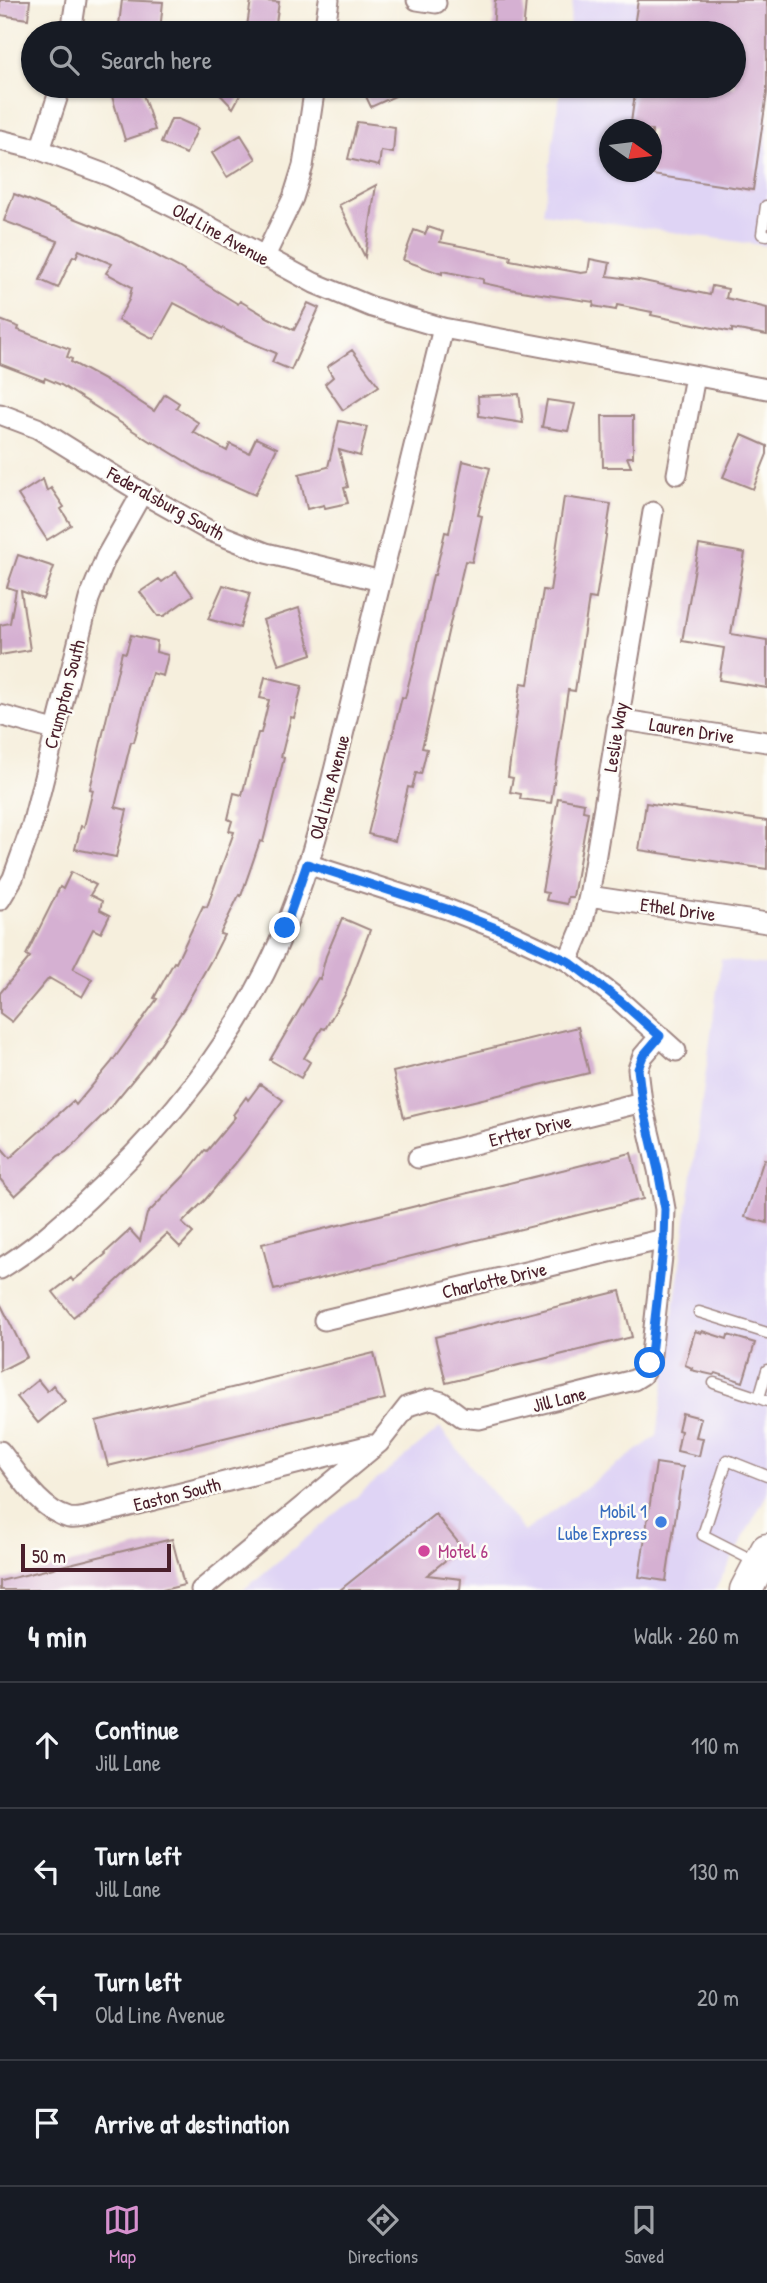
<!DOCTYPE html>
<meta charset="utf-8">
<style>
body{margin:0;font-family:"Patrick Hand",sans-serif;background:#242831;color:#f1f3f6}
.compass{position:absolute;left:599px;top:119px;width:63px;height:63px;border-radius:50%;background:#171b24;box-shadow:0 2px 5px #0004;rotate:104deg}
.scale{position:absolute;left:21px;bottom:18px;width:150px;box-sizing:border-box;padding-left:7px;border:4px solid #4a1f2b;border-top:0;font-size:19px;line-height:24px;white-space:nowrap;color:#4a1f2b;-webkit-text-stroke:5px #fdfcf7;paint-order:stroke}
.stop{position:absolute;width:21px;height:21px;margin:-16px;border:5px solid #1a73e8;border-radius:50%;background:#fff}
.stop.end{background:#1a73e8;border-color:#fff;box-shadow:0 2px 7px #0008}
.list{margin:0;padding:0;list-style:none}
h2{display:flex;justify-content:space-between;align-items:center;height:91px;margin:0;padding:0 28px;font-size:30px}
h2 small{font-size:23px;font-weight:400;color:#9ea1a6}
.list li{display:grid;grid-template-columns:46px 1fr auto;gap:21px;align-items:center;box-sizing:border-box;height:126px;padding:0 28px;border-top:2px solid #363941}
.list b{display:block;font-size:26px;white-space:nowrap}
.list p{margin:0;font-size:23px;white-space:nowrap;color:#9ea1a6}
.list em{font-size:23px;font-style:normal;color:#9ea1a6}
.icon{flex:none;width:38px;height:38px;fill:none;stroke:currentColor;stroke-width:2;stroke-linecap:round;stroke-linejoin:round}
.map{position:relative;flex:none;width:767px;height:1590px;overflow:hidden}
.search{position:absolute;background:#171b24;box-shadow:0 2px 5px #0004;left:21px;right:21px;top:21px;height:77px;display:flex;align-items:center;gap:18px;box-sizing:border-box;padding:0 24px;border-radius:38px;color:#9ea1a6;font-size:26px}
.sheet{height:595px;background:#171b24}
nav{display:flex;justify-content:space-around;align-items:center;box-sizing:border-box;height:98px;border-top:2px solid #363941;background:#171b24;font-size:19px;color:#9ea1a6}
nav a{display:grid;justify-items:center;gap:4px}
nav .on{color:#d690ce}
.map>svg:first-child{display:block}
.built{fill:#dfd4f5;fill-rule:evenodd}
.building{fill:#d5b0d2}
.lines{fill:none;stroke-linecap:round;stroke-linejoin:round}
.service-casing{stroke:#a08784;stroke-width:13}
.minor-casing{stroke:#a08784;stroke-width:23}
.primary-casing{stroke:#a08784;stroke-width:35}
.service{stroke:#fff;stroke-width:10}
.minor{stroke:#fff;stroke-width:19}
.primary{stroke:#fff;stroke-width:32}
.route{stroke:#1a73e8;stroke-width:9}
.shop-dot{fill:#3f7fe0;stroke:#fdfcf7;stroke-width:2.5}
.hotel-dot{fill:#d1479c;stroke:#fdfcf7;stroke-width:2.5}
.labels{text-anchor:middle;stroke-width:5;stroke-linejoin:round;paint-order:stroke}
.street-label{font-size:19px;fill:#4a1f2b;stroke:#fdfcf7}
.shop-label{font-size:19px;fill:#366cbe;stroke:#fdfcf7;text-anchor:end}
.hotel-label{font-size:19px;fill:#b23c85;stroke:#fdfcf7;text-anchor:start}
</style>
<div class="map">
<svg width="767" height="1590" viewBox="0 0 767 1590">
<rect width="100%" height="100%" fill="#fdfcf7"/>
<filter id="ink" filterUnits="userSpaceOnUse"><feTurbulence type="fractalNoise" baseFrequency=".0143" numOctaves="2"/><feDisplacementMap in="SourceGraphic" scale="14" xChannelSelector="R" yChannelSelector="G"/><feConvolveMatrix kernelMatrix="1 2 1 2 8 2 1 2 1" color-interpolation-filters="sRGB"/></filter>
<filter id="wash" filterUnits="userSpaceOnUse"><feTurbulence type="fractalNoise" baseFrequency=".00686" numOctaves="4" result="noise"/><feDisplacementMap in="SourceGraphic" scale="28" xChannelSelector="R" yChannelSelector="G"/><feGaussianBlur stdDeviation="1.57" result="paint"/><feColorMatrix in="noise" values="0 0 0 0 0 0 0 0 0 0 0 0 0 0 0 0 0 1.4 0 .05"/><feComposite in="paint" operator="in"/></filter>
<g filter="url(#wash)">
<rect width="100%" height="100%" fill="#f6efdd"/>
<path class="built" d="M573 0H767V246L543 213 561 86H734V33H568ZM610 130H652V172H610Z
M721 959 767 965V1494L715 1590H243L440 1428 524 1532 657 1436Z"/>
<g id="blocks">
<path class="building" d="M0 0H30L28 19 0 15Z
M122 0 163 2 160 31 151 30 150 33H118Z
M251 0 279 2 275 30 247 26Z
M495 0H526L523 33H493Z
M638 0H767V93L753 190 652 175V130H630L636 86H734V33H633Z
M109 86H140L155 130 125 140Z
M212 86H245L233 108Z
M361 86H417L371 107Z
M171 119H178L198 128 186 154 161 143Z
M357 122 395 127 393 153 381 151 379 166 348 159Z
M241 135 256 159 227 177 212 153Z
M376 185 373 205 365 257 339 205Z
M14 194 119 236 178 267 238 304 240 301 269 318 294 330 308 303 319 308 291 370 272 362 276 353 245 340 174 303 154 339 118 320 129 300 132 287 106 273 112 264 79 250 76 257 73 256 58 288 40 280 58 241 4 221Z
M428 227 443 232 440 242 511 256 510 260 581 273 588 272 590 259 610 263 607 276 639 280 710 295 712 286 728 289 726 298 767 308V335L732 329V332L651 315 652 312 617 305 616 310 593 306 594 302 515 290 483 283V279L442 271V274L403 260 414 230 425 234Z
M0 320 19 327 18 330 70 349 67 357 72 359 71 362 117 387 154 411 165 394 179 403 176 408 199 423 193 432 227 451 230 444 249 453 256 438 277 448 255 495 203 472 152 441 151 442 61 385 45 378 44 381 0 364Z
M352 350 379 386 343 410 325 384 333 377 327 367Z
M519 394 523 423 479 416 478 396Z
M547 400 575 404 568 431 542 427Z
M602 416H633V457H627L631 467H603Z
M339 421 367 427 360 456 339 450 348 487 344 488 348 503 325 508 324 505 307 509 299 474 328 467Z
M742 435 767 446V454L753 489 723 477Z
M463 461 490 468 478 515 482 516 472 562 465 561 448 632 422 748 427 749 421 774 416 773 412 788 408 787 395 841 368 834 402 697 405 698 415 659 433 575H435L445 532 449 533Z
M43 479 47 491 51 488 64 507 61 509 71 525 47 540 18 495Z
M564 497 611 504 596 599 589 598 575 691 568 690 551 803 520 799 521 794 510 792 513 778 508 777 521 683 528 684 543 590 550 591Z
M699 545 745 553 731 634 767 640V688L719 680 724 648 682 641Z
M18 555 54 567 43 599 21 591 30 650 0 655V625L10 623 16 590 7 587Z
M176 572 193 595 164 616H158L140 592 159 579 162 582Z
M223 585 250 593 240 628 208 619Z
M299 608 312 654 279 665 263 620Z
M131 635 157 641 156 652 168 655 163 676 152 673 134 742H131L115 807 127 810 116 857 75 849 81 826 84 827 93 790 90 789 122 652 126 653Z
M265 677 302 686 294 718 291 717 281 757 284 758 263 842 260 841 241 896 239 895 220 934 224 935 214 955 184 1008 150 1059 109 1109 66 1152 58 1156 15 1196 0 1179V1146L10 1158 73 1101 76 1105 111 1063 157 999 154 998 174 962 176 963 203 906 207 907 234 832 229 831 232 821 228 819 234 793 242 795 258 733H261L269 700 260 698Z
M558 798 584 803 583 811 588 812 573 897H568L567 904 546 900 548 893 542 892Z
M646 803 767 821V869L639 850Z
M71 872 96 885 90 895 102 901 100 910 110 915 101 933 93 929 73 969 92 979 82 997 49 978 12 1022 0 1013V993L30 957 26 955 60 887 63 889Z
M342 918 370 930 346 993 325 1029 322 1028 304 1058 310 1062 301 1078 270 1060 318 978 320 979 326 956Z
M578 1027 589 1073 404 1118 393 1072Z
M260 1084 283 1100 244 1153 205 1200 182 1223 193 1233 180 1247 167 1234 105 1292 73 1317 53 1292 71 1278 73 1281 106 1254 105 1253 130 1230 140 1241 147 1214 185 1175 205 1150 207 1151 235 1117 233 1115 246 1097 248 1100Z
M631 1153 643 1199 274 1290 262 1244Z
M764 1159 767 1160V1223L745 1217Z
M620 1291 632 1337 446 1383 435 1337Z
M0 1303 27 1357 0 1371Z
M695 1331 701 1333 702 1331 727 1339 728 1335 755 1343 743 1382 716 1373 713 1375 691 1370 692 1368 685 1365Z
M374 1353 385 1399 108 1466 96 1421Z
M38 1380 47 1391 53 1385 65 1401 38 1423 17 1397Z
M682 1413 701 1418 696 1437 703 1438 699 1456 677 1451 681 1431 678 1430Z
M656 1463 683 1467 666 1581 639 1577Z
M435 1514 462 1547 427 1575 461 1579 460 1590H340Z
M172 1539 184 1585 163 1590H0V1581Z"/>
</g>
</g>
<g filter="url(#ink)">
<use href="#blocks" fill-opacity="0" stroke="#a08784" stroke-width="2"/>
<g class="lines">
<defs>
<path id="service" d="M766 206 762 234 767 235
M699 1312 767 1333
M767 1370 759 1398 767 1401
M714 1383 759 1398
M756 1562 703 1535 727 1460 767 1476"/>
<path id="minor" d="M417 0 436 3
M71 33 76 0
M324 33 329 0
M0 140 40 150 110 176 175 208 314 283 372 307 443 328 767 389
M40 150 61 86
M264 258 293 198 303 166 315 86
M0 414 37 428 142 493 208 530 266 553 381 581
M677 474 695 376
M0 715 54 730
M617 719 767 742
M307 864 447 909 506 932 568 961 618 999 676 1051
M589 896 767 923
M0 900 13 878 32 825 89 599 106 557 142 493
M568 961 581 930 589 896 653 512
M418 1158 642 1102
M0 1269C32 1250 61 1224 88 1199 170 1123 244 1031 286 926 318 847 336 761 357 678 386 562 414 445 443 328
M324 1320 664 1239
M0 1451C18 1473 39 1510 69 1518 74 1519 80 1518 86 1517L371 1445
M201 1590 379 1443 408 1406 431 1399 442 1402 462 1417 479 1419 634 1380 642 1375 650 1363 664 1239 665 1209 658 1170 642 1102 638 1069 643 1056 660 1036"/>
<path id="primary" d="M746 1590 767 1550"/>
</defs>
<use href="#service" class="service-casing"/>
<use href="#minor" class="minor-casing"/>
<use href="#primary" class="primary-casing"/>
<use href="#service" class="service"/>
<use href="#minor" class="minor"/>
<use href="#primary" class="primary"/>
</g>
</g>
<g class="lines" filter="url(#ink)">
<path class="route" d="M285 928 307 864 447 909 506 932 568 961 618 999 660 1036 643 1056 638 1069 642 1102 658 1170 665 1209 664 1240 650 1363"/>
</g>
<circle class="shop-dot" cx="661" cy="1522" r="7"/>
<circle class="hotel-dot" cx="424" cy="1551" r="7"/>
<g class="labels">
<g class="street-label">
<text transform="translate(221 234) rotate(29)" y="7">Old Line Avenue</text>
<text transform="translate(166 503) rotate(29)" y="7">Federalsburg South</text>
<text transform="translate(64 694) rotate(-75)" y="7">Crumpton South</text>
<text transform="translate(692 730) rotate(9)" y="7">Lauren Drive</text>
<text transform="translate(615 737) rotate(-81)" y="7">Leslie Way</text>
<text transform="translate(329 787) rotate(-75)" y="7">Old Line Avenue</text>
<text transform="translate(678 909) rotate(8)" y="7">Ethel Drive</text>
<text transform="translate(530 1130) rotate(-14)" y="7">Ertter Drive</text>
<text transform="translate(494 1280) rotate(-13)" y="7">Charlotte Drive</text>
<text transform="translate(559 1399) rotate(-14)" y="7">Jill Lane</text>
<text transform="translate(177 1494) rotate(-14)" y="7">Easton South</text>
</g>
<g class="shop-label">
<text x="647" y="1518">Mobil 1<tspan x="647" dy="22">Lube Express</tspan></text>
</g>
<g class="hotel-label">
<text x="438" y="1558">Motel 6</text>
</g>
</g>
</svg>
<svg class="compass" viewBox="-18 -18 36 36"><path d="M0-13l5 13h-10z" fill="#e53935"/><path d="M0 13l5-13h-10z" fill="#9ea1a6"/></svg>
<div class="scale">50 m</div>
<div class="stop" style="left:650px;top:1363px"></div>
<div class="stop end" style="left:285px;top:928px"></div>
<div class="search"><svg class="icon" aria-label="search" viewBox="0 0 24 24"><circle cx="10" cy="10" r="6"/><path d="M15 15l6 6"/></svg>Search here</div>
</div>
<section class="sheet">
<h2>4 min<small>Walk · 260 m</small></h2>
<ul class="list">
<li><svg class="icon" aria-label="ahead" viewBox="0 0 24 24"><path d="M12 20V5M6 11l6-6 6 6"/></svg><div><b>Continue</b><p>Jill Lane</p></div><em>110 m</em></li>
<li><svg class="icon" aria-label="left" viewBox="0 0 24 24"><path d="M17 20v-9H6M10 6l-5 5 5 5"/></svg><div><b>Turn left</b><p>Jill Lane</p></div><em>130 m</em></li>
<li><svg class="icon" aria-label="left" viewBox="0 0 24 24"><path d="M17 20v-9H6M10 6l-5 5 5 5"/></svg><div><b>Turn left</b><p>Old Line Avenue</p></div><em>20 m</em></li>
<li><svg class="icon" aria-label="arrive" viewBox="0 0 24 24"><path d="M6 21V4h12l-3 4 3 4H6"/></svg><div><b>Arrive at destination</b></div></li>
</ul>
</section>
<nav>
<a class="on"><svg class="icon" aria-label="map" viewBox="0 0 24 24"><path d="M3 6l6-2 6 2 6-2v14l-6 2-6-2-6 2zM9 4v14M15 6v14"/></svg>Map</a>
<a><svg class="icon" aria-label="directions" viewBox="0 0 24 24"><path d="M12 3l9 9-9 9-9-9zM9 14v-3h6M13 9l2 2-2 2"/></svg>Directions</a>
<a><svg class="icon" aria-label="saved" viewBox="0 0 24 24"><path d="M7 4h10v16l-5-4-5 4z"/></svg>Saved</a>
</nav>
